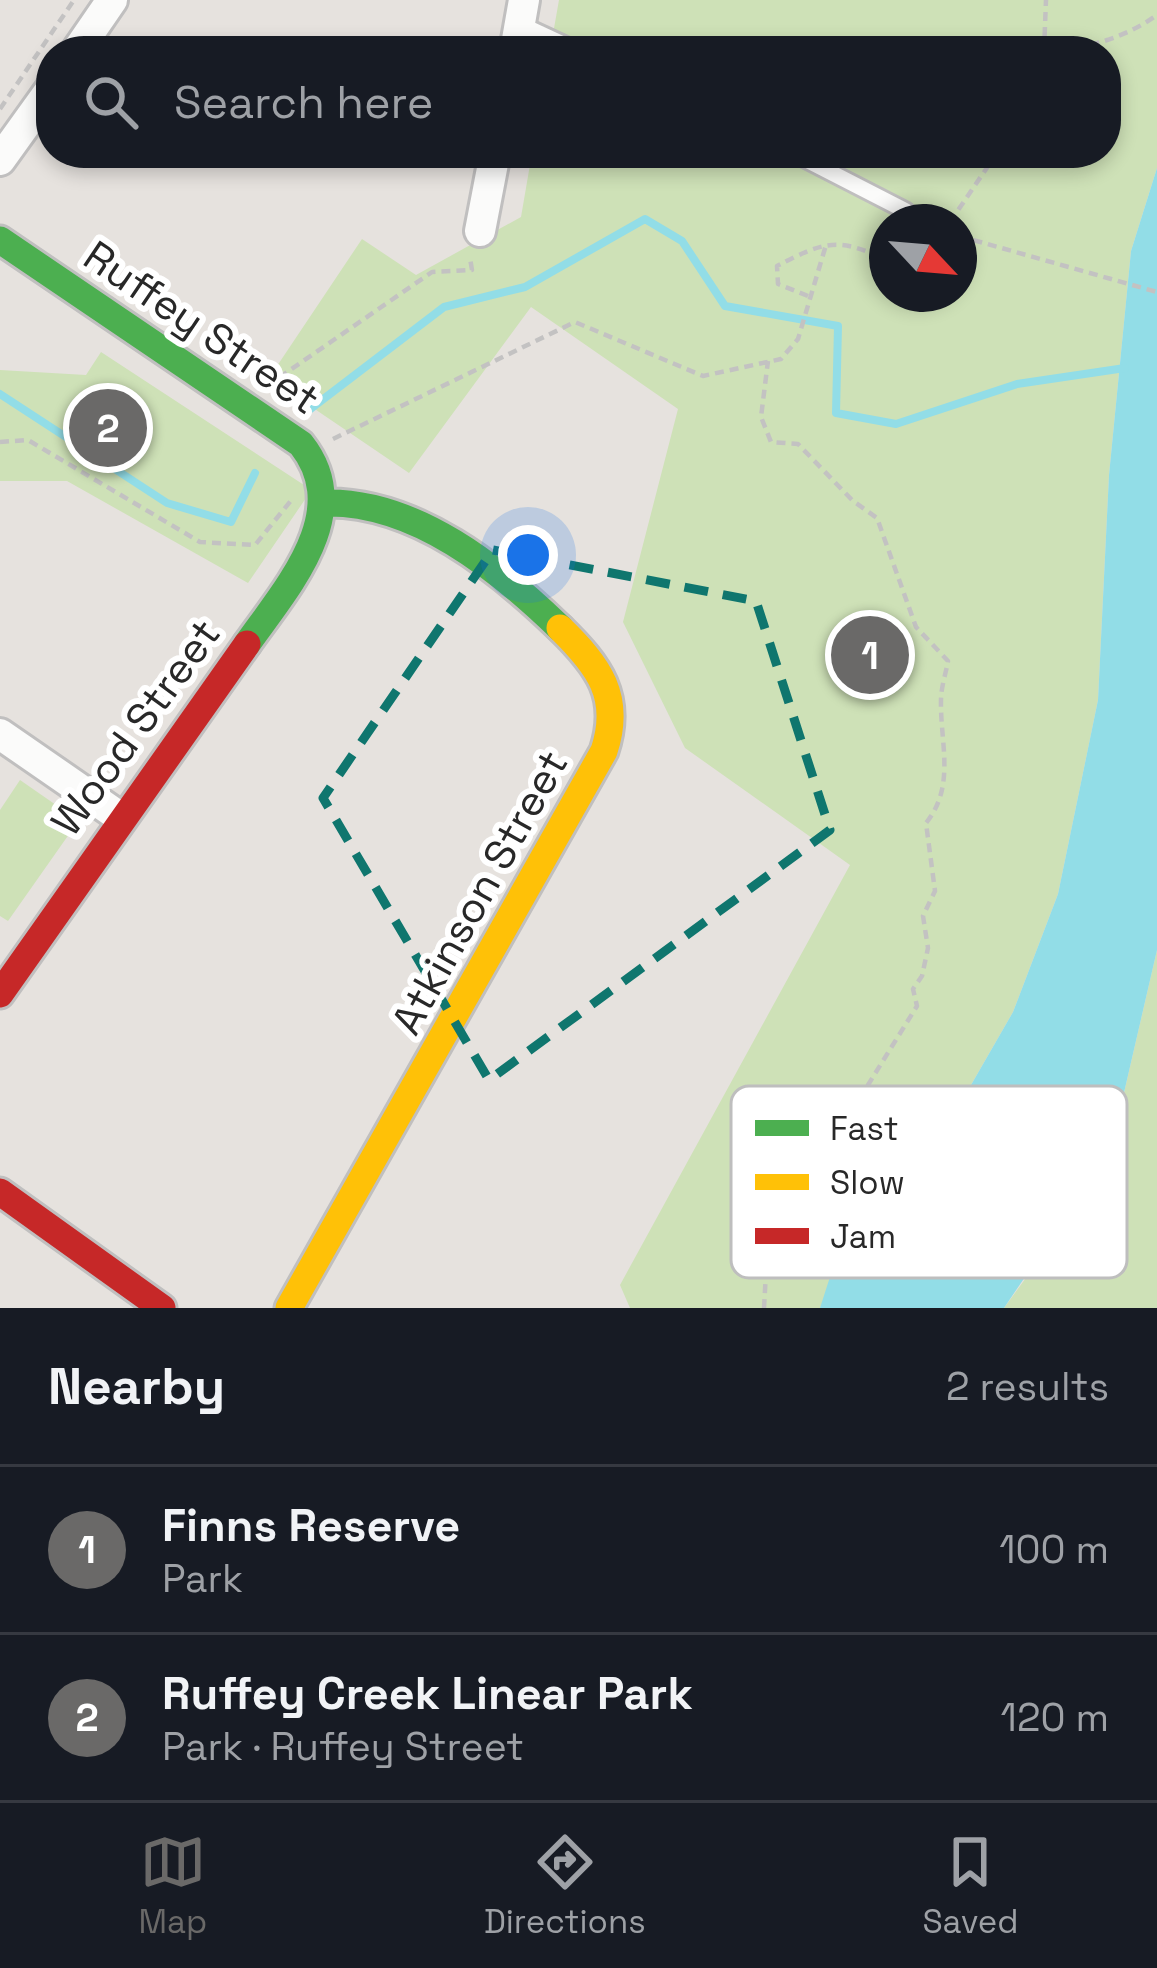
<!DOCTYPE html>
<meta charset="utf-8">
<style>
body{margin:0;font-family:"Space Grotesk",sans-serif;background:#242831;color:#f1f3f6}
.compass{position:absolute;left:869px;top:204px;width:108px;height:108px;border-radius:50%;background:#171b24;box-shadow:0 6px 18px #0003;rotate:116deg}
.you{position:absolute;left:528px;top:555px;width:42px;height:42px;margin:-30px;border:9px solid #fff;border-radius:50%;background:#1a73e8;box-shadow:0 0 0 18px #1a73e833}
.badge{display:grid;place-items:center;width:78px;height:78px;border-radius:50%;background:#6a6968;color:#fff;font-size:39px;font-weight:700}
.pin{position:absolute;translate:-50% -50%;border:6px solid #fff;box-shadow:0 3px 12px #0006}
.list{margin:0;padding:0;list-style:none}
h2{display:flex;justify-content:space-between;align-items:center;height:156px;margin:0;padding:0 48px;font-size:51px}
h2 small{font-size:39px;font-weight:400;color:#9ea1a6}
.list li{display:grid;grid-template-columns:78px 1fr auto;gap:36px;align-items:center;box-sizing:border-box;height:168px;padding:0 48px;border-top:3px solid #363941}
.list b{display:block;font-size:45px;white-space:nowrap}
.list p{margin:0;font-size:39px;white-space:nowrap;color:#9ea1a6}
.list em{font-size:39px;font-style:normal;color:#9ea1a6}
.icon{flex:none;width:66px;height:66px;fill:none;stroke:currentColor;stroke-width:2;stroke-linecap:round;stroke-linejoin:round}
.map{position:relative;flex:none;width:1157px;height:1308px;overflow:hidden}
.search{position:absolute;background:#171b24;box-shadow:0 6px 18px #0003;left:36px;right:36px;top:36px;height:132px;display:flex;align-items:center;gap:30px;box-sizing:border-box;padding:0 42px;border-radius:48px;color:#9ea1a6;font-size:45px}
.sheet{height:492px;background:#171b24}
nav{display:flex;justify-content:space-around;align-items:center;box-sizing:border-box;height:168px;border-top:3px solid #363941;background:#171b24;font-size:33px;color:#9ea1a6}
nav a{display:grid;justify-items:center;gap:6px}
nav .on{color:#6a6968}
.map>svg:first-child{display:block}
.green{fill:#cee1b7;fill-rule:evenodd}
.water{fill:#92dde7}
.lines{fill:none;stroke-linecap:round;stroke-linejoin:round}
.stream{stroke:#92dde7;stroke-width:8}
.lane-casing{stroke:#c0bfbf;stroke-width:21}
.street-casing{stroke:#c0bfbf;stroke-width:36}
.fast-casing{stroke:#c0bfbf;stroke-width:33}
.slow-casing{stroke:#c0bfbf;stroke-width:33}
.jam-casing{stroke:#c0bfbf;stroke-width:33}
.path{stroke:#c3c2c2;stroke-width:4.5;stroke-dasharray:9 6;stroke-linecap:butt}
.lane{stroke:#fbfbfa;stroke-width:15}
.street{stroke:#fbfbfa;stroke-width:30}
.fast{stroke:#4caf50;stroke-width:27}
.slow{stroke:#ffc107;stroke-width:27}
.jam{stroke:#c62828;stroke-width:27}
.marked{fill:none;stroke:#0f766e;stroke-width:9;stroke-dasharray:24 15;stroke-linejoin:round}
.labels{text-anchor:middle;stroke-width:12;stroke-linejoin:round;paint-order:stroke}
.street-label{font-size:42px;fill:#282828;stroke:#fff}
.key{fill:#fff;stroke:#bebebe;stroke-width:3}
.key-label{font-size:33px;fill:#282828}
</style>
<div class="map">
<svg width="1157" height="1308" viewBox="0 0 1157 1308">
<rect width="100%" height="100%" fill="#e6e2de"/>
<path class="green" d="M559 0H1157V168L1131 251 1109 475 1098 700 1058 894 1013 1012 952 1118 865 1209 820 1308H630L620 1285 850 865 685 748 623 622 678 409 531 307 409 473 269 378 362 239 416 275 521 217 532 153H1106V51H550ZM887 222H959V294H887Z
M101 352 304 485 306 498 248 583 67 481H0V370L86 375Z
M20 780 69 814 72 830 8 921 0 916V810Z
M1157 950V1308H1004L1082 1201 1117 1123Z"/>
<path class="water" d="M1157 168V950L1117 1123 1101 1165 1004 1308H820L838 1252 865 1209 952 1118 1013 1012 1058 894 1098 700 1109 475 1131 251Z"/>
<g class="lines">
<path class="stream" d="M0 394 167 503 231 522 255 473
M309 410 444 307 525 287 645 219 682 241 725 306 838 326 836 413 896 424 1017 384 1125 368"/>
<defs>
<path id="lane" d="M520 24 578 51
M793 153 906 211"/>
<path id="street" d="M77 51 112 0
M515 51 524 0
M0 160 51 89
M480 231 495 153
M0 734 120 817"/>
<path id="fast" d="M0 240 301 444C355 512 288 586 247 644
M327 503C416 502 498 568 560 628"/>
<path id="slow" d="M289 1308 604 751C622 697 599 666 560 628"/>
<path id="jam" d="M0 994 247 644
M0 1192 162 1308"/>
</defs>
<use href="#lane" class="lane-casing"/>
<use href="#street" class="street-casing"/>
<use href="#fast" class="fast-casing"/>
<use href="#slow" class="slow-casing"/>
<use href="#jam" class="jam-casing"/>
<path class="path" d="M1044 51 1046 0
M1046 51C1086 49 1125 38 1157 15
M0 109 74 0
M950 222 997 153
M959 236 1157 292
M808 296 778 284 777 266C825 241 838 237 887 260
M267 386 432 272 472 270 470 258
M333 439 575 322 703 376 781 359 798 339 826 245
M0 442 28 440 200 542 255 545 293 498
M764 1308 767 1254 782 1231 783 1207 804 1169 827 1151 917 1006 913 989 922 976 928 948 923 916 935 891 926 823C956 786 940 743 941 700 941 687 946 673 948 661L916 627 877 518 853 501 798 444 771 442 761 417 768 361"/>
<use href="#lane" class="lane"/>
<use href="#street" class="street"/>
<use href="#fast" class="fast"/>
<use href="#slow" class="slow"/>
<use href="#jam" class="jam"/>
</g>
<path class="marked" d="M493 550 756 601 830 830 489 1080 323 798Z"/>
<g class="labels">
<g class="street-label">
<text transform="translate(202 327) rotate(34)" y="15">Ruffey Street</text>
<text transform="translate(135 727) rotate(-54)" y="15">Wood Street</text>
<text transform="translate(479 892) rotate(-61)" y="15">Atkinson Street</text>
</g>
</g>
<rect x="731" y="1086" width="396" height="192" rx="18" class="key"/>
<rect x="755" y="1120" width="54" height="16" fill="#4caf50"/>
<rect x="755" y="1174" width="54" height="16" fill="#ffc107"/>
<rect x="755" y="1228" width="54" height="16" fill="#c62828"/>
<g class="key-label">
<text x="830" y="1140">Fast</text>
<text x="830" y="1194">Slow</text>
<text x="830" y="1248">Jam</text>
</g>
</svg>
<svg class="compass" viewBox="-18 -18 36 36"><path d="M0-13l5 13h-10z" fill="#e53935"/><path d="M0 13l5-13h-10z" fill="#9ea1a6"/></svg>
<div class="you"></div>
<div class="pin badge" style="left:870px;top:655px">1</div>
<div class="pin badge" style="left:108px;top:428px">2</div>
<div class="search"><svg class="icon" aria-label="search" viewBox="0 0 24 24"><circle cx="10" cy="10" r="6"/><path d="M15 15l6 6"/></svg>Search here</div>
</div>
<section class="sheet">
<h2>Nearby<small>2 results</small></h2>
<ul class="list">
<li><span class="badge">1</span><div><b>Finns Reserve</b><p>Park</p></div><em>100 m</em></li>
<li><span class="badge">2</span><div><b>Ruffey Creek Linear Park</b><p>Park · Ruffey Street</p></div><em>120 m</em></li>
</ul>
</section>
<nav>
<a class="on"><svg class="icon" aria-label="map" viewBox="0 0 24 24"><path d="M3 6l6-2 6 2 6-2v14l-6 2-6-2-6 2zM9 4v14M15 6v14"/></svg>Map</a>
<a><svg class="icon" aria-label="directions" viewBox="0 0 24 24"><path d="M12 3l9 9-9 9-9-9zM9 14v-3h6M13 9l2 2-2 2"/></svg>Directions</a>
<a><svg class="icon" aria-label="saved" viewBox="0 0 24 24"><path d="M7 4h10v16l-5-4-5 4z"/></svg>Saved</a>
</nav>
